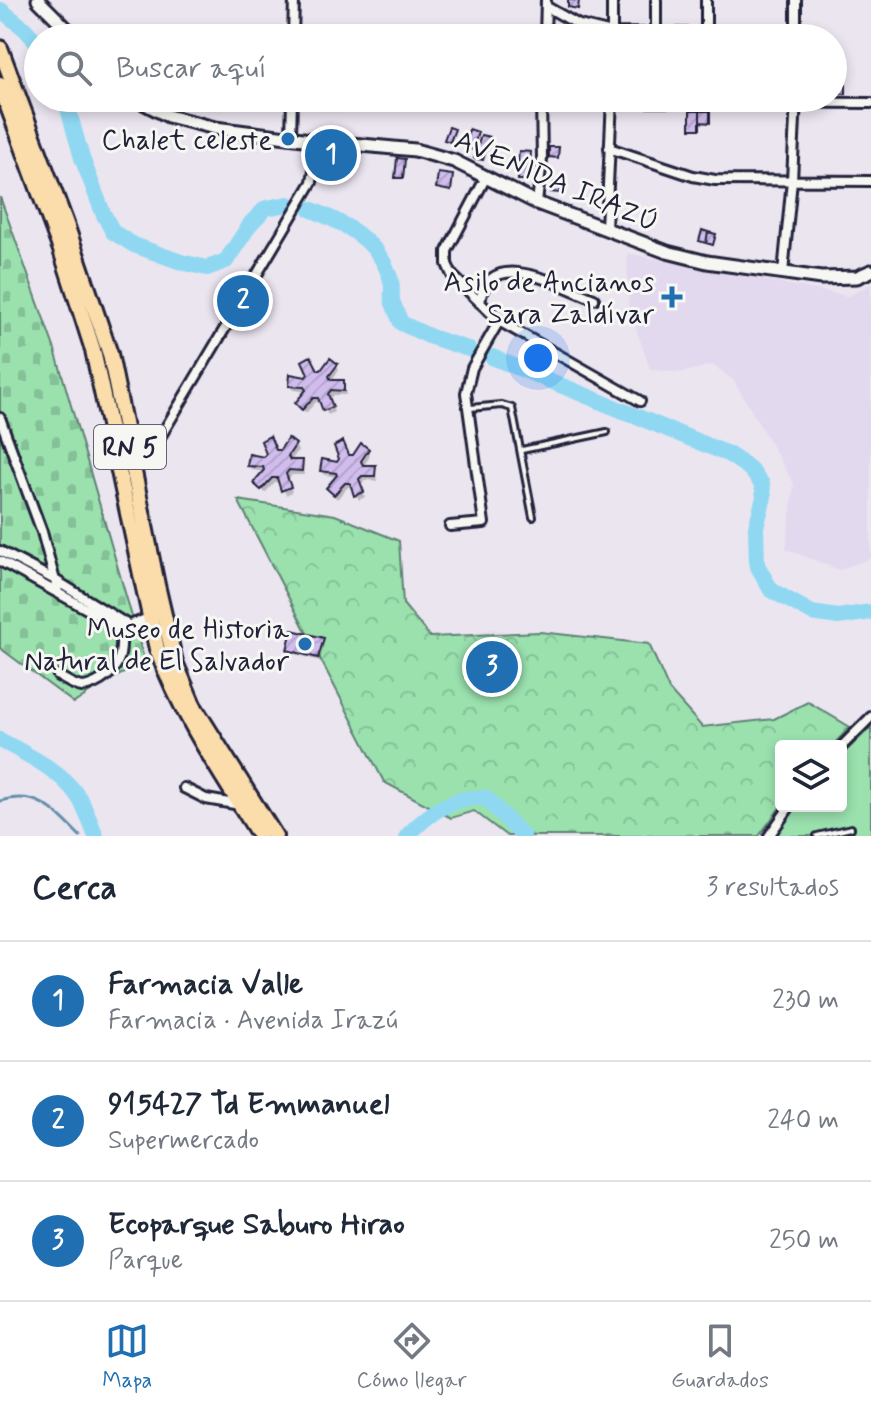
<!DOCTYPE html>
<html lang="es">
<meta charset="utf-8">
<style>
body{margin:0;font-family:Mynerve,sans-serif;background:#f6f6f7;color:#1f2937}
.controls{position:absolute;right:24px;bottom:24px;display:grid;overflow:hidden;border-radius:8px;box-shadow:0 4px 12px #0003}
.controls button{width:72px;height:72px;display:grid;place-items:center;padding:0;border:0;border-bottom:2px solid #e0e1e3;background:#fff;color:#1f2937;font:40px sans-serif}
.you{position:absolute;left:538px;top:358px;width:28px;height:28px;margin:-20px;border:6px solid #fff;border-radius:50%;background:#1a73e8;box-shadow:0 0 0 12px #1a73e833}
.badge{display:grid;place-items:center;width:52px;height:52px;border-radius:50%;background:#1f6fb2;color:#fff;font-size:26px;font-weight:700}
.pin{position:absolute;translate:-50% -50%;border:4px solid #fff;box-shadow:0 2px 8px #0006}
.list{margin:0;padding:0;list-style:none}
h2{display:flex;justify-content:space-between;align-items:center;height:104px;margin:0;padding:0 32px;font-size:34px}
h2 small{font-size:26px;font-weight:400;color:#747a83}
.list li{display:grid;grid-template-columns:52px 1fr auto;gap:24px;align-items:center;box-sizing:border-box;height:120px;padding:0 32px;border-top:2px solid #e0e1e3}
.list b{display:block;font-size:30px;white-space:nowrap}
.list p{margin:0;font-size:26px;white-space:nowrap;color:#747a83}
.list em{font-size:26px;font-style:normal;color:#747a83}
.icon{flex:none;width:44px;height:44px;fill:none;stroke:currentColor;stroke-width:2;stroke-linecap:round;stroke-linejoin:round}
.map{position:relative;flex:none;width:871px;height:836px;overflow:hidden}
.search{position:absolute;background:#fff;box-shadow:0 4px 12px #0003;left:24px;right:24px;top:24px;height:88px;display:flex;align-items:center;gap:20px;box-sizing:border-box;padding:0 28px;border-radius:44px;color:#747a83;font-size:30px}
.sheet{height:464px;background:#fff}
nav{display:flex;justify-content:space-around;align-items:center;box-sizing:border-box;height:112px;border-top:2px solid #e0e1e3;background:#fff;font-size:22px;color:#747a83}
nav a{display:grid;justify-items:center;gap:4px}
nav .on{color:#1f6fb2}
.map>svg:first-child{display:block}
.built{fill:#e3d9ef}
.forest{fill:url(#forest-crowns);stroke:#5e8274;stroke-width:2}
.cemetery{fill:url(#cemetery-stones);stroke:#5e8274;stroke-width:2}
.pitch{fill:#9ae1ae;stroke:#5e8274;stroke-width:2}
.shadow{fill:#0003}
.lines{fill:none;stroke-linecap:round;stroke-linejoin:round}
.stream{stroke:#648fa9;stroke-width:3}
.river{stroke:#90d8f2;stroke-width:16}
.building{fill:url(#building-hatch);stroke:#22223b;stroke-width:2}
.lane-casing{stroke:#22223b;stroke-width:10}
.street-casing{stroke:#22223b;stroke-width:14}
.secondary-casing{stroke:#22223b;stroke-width:17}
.highway-casing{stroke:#22223b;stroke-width:20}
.lane{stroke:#f6f6f2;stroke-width:4}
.street{stroke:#f6f6f2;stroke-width:8}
.secondary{stroke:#f6f6f2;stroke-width:11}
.highway{stroke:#faddab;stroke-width:14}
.poi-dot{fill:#1f6fb2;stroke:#f6f6f2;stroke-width:3}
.labels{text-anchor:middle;stroke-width:6;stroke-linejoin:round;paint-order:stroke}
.shield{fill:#f6f6f2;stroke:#626272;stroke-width:2}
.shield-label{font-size:26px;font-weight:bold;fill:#22223b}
.poi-label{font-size:28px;fill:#22223b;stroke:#f6f6f2;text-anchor:end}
.street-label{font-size:28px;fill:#22223b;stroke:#f6f6f2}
</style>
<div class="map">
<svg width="871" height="836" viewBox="0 0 871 836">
<defs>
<pattern id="forest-crowns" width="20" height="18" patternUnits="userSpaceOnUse" patternTransform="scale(2)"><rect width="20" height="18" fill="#9ae1ae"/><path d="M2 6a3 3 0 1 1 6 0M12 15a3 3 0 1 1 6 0" fill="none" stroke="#84c197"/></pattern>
<pattern id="cemetery-stones" width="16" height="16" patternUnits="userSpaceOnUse" patternTransform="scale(2)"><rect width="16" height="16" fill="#9ae1ae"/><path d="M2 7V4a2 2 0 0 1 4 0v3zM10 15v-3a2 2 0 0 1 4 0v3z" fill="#84c197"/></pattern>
<pattern id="building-hatch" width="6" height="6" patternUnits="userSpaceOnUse" patternTransform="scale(2)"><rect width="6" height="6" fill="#d1bded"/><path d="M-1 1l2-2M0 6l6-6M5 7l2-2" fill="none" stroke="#b3a2cc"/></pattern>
</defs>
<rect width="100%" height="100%" fill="#ebe5f0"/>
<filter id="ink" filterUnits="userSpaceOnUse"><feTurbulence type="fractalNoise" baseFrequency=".0125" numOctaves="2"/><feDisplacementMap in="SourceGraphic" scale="16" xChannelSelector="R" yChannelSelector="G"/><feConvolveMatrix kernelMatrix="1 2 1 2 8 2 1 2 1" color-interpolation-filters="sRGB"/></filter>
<g filter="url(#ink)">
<path class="built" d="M627 253 848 296 871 284V558L839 570 786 549 794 484 734 381 713 365 680 373 650 369 628 306Z"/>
<path class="forest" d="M238 500 335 515 399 541 403 604 430 637 540 632 649 644 669 690 702 727 774 719 808 702 850 727 832 746H781V806L759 836H507L474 811 451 818 384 782Z"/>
<path class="cemetery" d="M0 197 55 350 145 662 104 683 74 703 0 648Z"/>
<path class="pitch" d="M871 727V836H775L797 806H841V756Z"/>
<path class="shadow" d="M531 156 532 175H527L526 182 522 181 520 162Z
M336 365 339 370 331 382H343L346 395H334L329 400 334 412 328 415 322 403 316 402 306 413 297 403 307 392 294 390 291 385Z
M295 445 298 451 290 462H302L304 475H292L288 480 292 492 286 495 281 483 275 482 265 493 256 483 265 472 252 470 249 465Z
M368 450 370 456 363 467H375L377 481 365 480 361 485 365 497 359 500 353 488 348 487 337 499 329 488 338 477 325 475 322 470Z
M322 640 324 643 320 661 291 653 289 650Z"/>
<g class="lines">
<path class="stream" d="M0 801C38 790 55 811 80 836"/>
<path class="river" d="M1 10 25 29 38 44
M65 98 82 158 103 213 113 232 134 245 181 262 207 268 226 261 251 223 266 208 288 204
M310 209C344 223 381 241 391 281 393 287 391 293 392 300 394 307 398 315 401 323L431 337 468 349
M492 357 728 454 749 468 762 484 764 497 756 527 757 565 771 590 812 613 838 617 871 612
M0 740C26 754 60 770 77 795 86 807 90 823 96 836
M407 836C430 812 453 795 486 798L523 836"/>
</g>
<path class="building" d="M568 0H579L578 9 568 7Z
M572 27 579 29 576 37 569 35Z
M833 75H840L839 84 846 85V94L833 93Z
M690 111H700V129H690Z
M700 111H710V123L700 122Z
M449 127 455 129 450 142 444 140Z
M469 129 478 132 473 150 465 148Z
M481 135 490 137 483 160 474 158Z
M549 147H559L558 158 549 157Z
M327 150 335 151 334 159 326 158Z
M519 151 531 152 530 163 518 162Z
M397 158 405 159 403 178H395Z
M519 164 533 165 532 174H527L526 180H518Z
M438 173 453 175 451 191 436 188Z
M553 181 562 183 560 193 551 192Z
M702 230 708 232 706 243 699 241Z
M708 232 716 234 713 245 706 243Z
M311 356 318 370H321L330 358 338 364 329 376 331 380H344V391L331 390 328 394 333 407 323 411 318 398H313L302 410 295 403 306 390 304 387 289 386 290 374 306 377 308 374 302 361Z
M270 436 276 450H280L288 438 296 444 288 456 290 460H303L302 471 289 470 286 474 291 487 281 491 277 478H272L261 490 253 483 264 470 263 467 247 466 249 454 264 457 266 454 261 441Z
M343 441 349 455H353L361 443 369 449 361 461 363 465H376L375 476H362L359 479 364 492 354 496 350 483H345L334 495 326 488 337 475 336 473 320 471 322 459 337 462 339 459 334 446Z
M292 630 324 638 318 658 287 650Z"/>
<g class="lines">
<defs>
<path id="lane" d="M470 408 502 405 512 408 533 517
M522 450 607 432
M817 836 851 828"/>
<path id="street" d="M547 7 579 25 612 33 796 34
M656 34V0
M706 34V0
M612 37V0
M796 37V0
M293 38 294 0
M545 38 546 0
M479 98 498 101 871 103
M291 137 292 98
M609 148 693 176 715 180 871 181
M486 177 447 251V264L452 275 499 321 640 401
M537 203 542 159 541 100
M606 228 612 99
M783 273 792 180 796 98
M480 303C487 244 562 287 594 299
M0 418 42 532 58 592
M159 439 312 182 319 141
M450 526 484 523 466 393 472 368 499 321
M0 551 55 580 128 625
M0 561 121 628 149 618
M58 676C64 679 74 686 82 687 88 687 96 683 101 680 122 667 122 651 121 628
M841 747 871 717
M184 788 206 799 240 805
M769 836 790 806"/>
<path id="secondary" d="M38 0 76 38
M134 98 168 116 215 128 319 141 415 150 454 161 537 203 667 252 707 262 821 278 857 277 871 271"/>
<path id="highway" d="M0 48 66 224 110 354 157 585 175 662 193 705 275 836
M0 85 61 250 93 350 157 649C182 717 222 775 260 836"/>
</defs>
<use href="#lane" class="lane-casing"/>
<use href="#street" class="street-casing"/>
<use href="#secondary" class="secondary-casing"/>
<use href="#highway" class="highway-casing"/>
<use href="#lane" class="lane"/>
<use href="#street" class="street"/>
<use href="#secondary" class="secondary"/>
<use href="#highway" class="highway"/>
</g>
</g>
<g class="poi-dot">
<circle cx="288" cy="139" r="8"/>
<path d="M668 285h8v8h8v8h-8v8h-8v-8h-8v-8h8z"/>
<circle cx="305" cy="644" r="8"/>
</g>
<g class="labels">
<rect class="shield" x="94" y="425" width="72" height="44" rx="6"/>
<g class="shield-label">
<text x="130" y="456">RN 5</text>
</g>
<g class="poi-label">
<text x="272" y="149">Chalet celeste</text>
<text x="654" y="291">Asilo de Ancianos<tspan x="654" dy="32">Sara Zaldívar</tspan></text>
<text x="289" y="638">Museo de Historia<tspan x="289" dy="32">Natural de El Salvador</tspan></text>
</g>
<g class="street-label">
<text transform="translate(557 180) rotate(23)" y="10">AVENIDA IRAZÚ</text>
</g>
</g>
</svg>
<div class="controls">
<button><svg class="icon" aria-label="layers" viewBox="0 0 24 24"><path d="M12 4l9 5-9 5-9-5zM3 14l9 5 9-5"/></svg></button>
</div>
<div class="you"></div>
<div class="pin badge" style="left:331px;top:155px">1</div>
<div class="pin badge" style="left:243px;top:301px">2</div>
<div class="pin badge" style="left:492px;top:667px">3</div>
<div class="search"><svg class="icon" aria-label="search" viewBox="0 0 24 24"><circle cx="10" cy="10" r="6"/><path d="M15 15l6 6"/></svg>Buscar aquí</div>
</div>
<section class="sheet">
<h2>Cerca<small>3 resultados</small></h2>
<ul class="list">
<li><span class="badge">1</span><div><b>Farmacia Valle</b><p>Farmacia · Avenida Irazú</p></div><em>230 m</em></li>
<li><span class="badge">2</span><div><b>915427 Td Emmanuel</b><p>Supermercado</p></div><em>240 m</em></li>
<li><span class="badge">3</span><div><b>Ecoparque Saburo Hirao</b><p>Parque</p></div><em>250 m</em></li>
</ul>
</section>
<nav>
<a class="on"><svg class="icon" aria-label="map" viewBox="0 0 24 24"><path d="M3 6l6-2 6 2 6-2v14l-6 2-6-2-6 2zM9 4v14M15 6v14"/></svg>Mapa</a>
<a><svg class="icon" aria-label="directions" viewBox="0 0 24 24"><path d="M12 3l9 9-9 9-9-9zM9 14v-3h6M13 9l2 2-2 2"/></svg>Cómo llegar</a>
<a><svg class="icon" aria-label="saved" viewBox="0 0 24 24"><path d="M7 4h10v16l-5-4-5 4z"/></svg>Guardados</a>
</nav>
